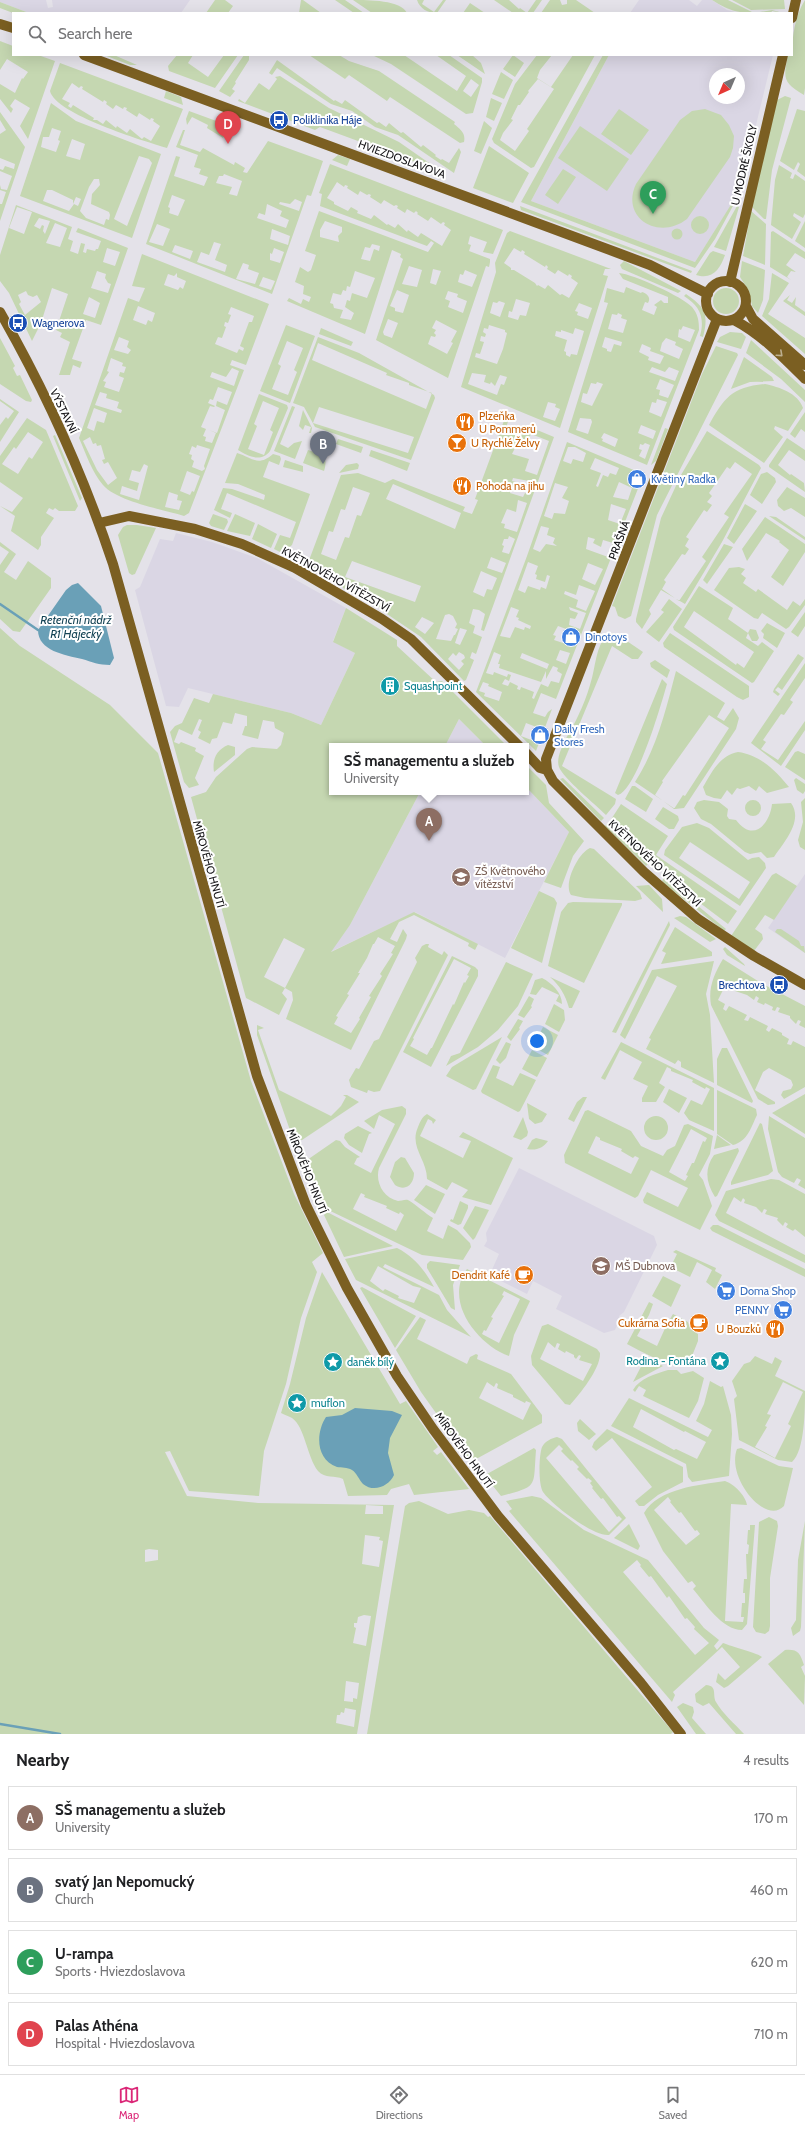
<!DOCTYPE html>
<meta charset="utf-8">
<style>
body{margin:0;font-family:Cabin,sans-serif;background:#f2f2f2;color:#202124}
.compass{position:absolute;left:709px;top:68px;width:36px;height:36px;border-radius:50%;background:#fff;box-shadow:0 4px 16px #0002;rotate:224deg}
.you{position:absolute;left:537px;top:1041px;width:14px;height:14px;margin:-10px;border:3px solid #fff;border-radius:50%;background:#1a73e8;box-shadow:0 0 0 6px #1a73e833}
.badge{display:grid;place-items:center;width:26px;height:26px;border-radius:50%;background:#db2777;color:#fff;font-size:13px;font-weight:700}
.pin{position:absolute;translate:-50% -33px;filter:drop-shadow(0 1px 2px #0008)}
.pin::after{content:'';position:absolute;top:21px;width:14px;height:12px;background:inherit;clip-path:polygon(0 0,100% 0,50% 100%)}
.popup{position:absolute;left:329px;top:743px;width:200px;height:52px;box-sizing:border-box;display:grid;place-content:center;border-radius:0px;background:#fff;filter:drop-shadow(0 1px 3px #0005);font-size:13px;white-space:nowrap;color:#757577}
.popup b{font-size:15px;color:#202124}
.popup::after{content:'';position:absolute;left:50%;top:100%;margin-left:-8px;border:8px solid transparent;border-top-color:#fff}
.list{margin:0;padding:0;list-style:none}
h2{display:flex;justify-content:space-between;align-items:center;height:52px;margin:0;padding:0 16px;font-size:17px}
h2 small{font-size:13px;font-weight:400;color:#757577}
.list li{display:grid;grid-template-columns:26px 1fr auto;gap:12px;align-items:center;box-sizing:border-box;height:64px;margin:0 8px 8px;padding:0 8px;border:1px solid #e0e0e0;border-radius:0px}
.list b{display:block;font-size:15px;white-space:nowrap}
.list p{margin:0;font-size:13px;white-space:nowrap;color:#757577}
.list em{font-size:13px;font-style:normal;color:#757577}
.icon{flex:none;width:22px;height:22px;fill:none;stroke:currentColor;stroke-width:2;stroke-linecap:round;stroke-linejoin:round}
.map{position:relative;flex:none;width:805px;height:1734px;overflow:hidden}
.search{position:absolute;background:#fff;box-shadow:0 4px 16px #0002;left:12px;right:12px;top:12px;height:44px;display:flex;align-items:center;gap:10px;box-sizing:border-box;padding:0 14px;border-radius:0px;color:#757577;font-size:15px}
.sheet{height:340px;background:#fff}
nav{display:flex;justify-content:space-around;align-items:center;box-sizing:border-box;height:56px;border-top:1px solid #e0e0e0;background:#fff;font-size:11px;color:#757577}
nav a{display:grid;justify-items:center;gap:2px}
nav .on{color:#db2777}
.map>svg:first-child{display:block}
.built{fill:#dad6e4;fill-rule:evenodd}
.green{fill:#c5d7b1;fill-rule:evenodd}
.water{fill:#6aa0b7}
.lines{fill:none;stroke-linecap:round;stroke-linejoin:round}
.stream{stroke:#6aa0b7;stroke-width:2.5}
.secondary{stroke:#7b5f22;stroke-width:10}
.oneway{stroke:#bdaf90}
.labels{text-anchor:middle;stroke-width:4;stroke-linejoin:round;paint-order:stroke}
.transit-label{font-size:11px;fill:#164399;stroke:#fff;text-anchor:start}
.street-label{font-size:11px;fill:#131215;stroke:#fff}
.food-label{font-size:11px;fill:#c56008;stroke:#fff;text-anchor:start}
.shop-label{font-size:11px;fill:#366cbe;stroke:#fff;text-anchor:start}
.culture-label{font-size:11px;fill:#0d838f;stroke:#fff;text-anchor:start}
.education-label{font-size:11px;fill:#785e54;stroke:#fff;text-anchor:start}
.water-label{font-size:12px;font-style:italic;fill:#154455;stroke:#fff}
</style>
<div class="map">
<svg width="805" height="1734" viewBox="0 0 805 1734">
<rect width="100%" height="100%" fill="#e4e2e9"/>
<path class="built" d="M0 0H46L48 8 53 7 52 0H190L181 13H29L0 2Z
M639 0H689L697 6 702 0H712L727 10 739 13H630Z
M609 55H773L740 191 695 262 531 201ZM715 74H739V98H715Z
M176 533 212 542 257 558 346 608 333 641 355 653 321 725 291 713 188 688 179 707 166 706 135 590 140 587 160 539 173 541Z
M459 719 486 746H445Z
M526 787 569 832 505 958 415 912 330 952 350 925 420 792H526Z
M805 874V953L768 928Z
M519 1168 654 1236 657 1245 624 1312 619 1316 620 1319 615 1330 604 1333 556 1309 562 1296 533 1281 527 1294 491 1276V1272L499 1254 484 1246 487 1241 486 1233Z"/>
<path class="green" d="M215 0H225L233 6 228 13H206Z
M301 0H303L321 13H299Z
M335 0H345L364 13H354Z
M353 0C369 0 401 0 407 13H372Z
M417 0H424L422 4 434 12 443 0H446L437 13C428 13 420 9 417 0Z
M494 0H509L519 9 520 8 527 13 536 0H542L533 13H513Z
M550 0H560L562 5 567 4V0H576L595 13H541Z
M712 0H728L754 13 772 10 783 13 772 11 771 13C745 13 735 15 712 0Z
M732 0H784L785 9 751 10Z
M805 0V88L804 95C783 82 783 79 788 55H792C792 37 795 15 805 0Z
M0 2 29 13H13L0 8Z
M470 3 485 13H463Z
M0 41 13 46V55H38L55 61 28 139 20 126 30 108 15 99 10 106 13 109 11 113 0 99V84L15 93 22 78 23 79 28 72 7 59 0 70Z
M104 55H114L137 65H130Z
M177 55H193L188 63 208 77 224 55H238L215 88 169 71 168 66Z
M244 55H249V60L235 82 236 83 232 89 235 91 230 97 219 91Z
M309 55H339L349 61 379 71 455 122 454 124C460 129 466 133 464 142L460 143 390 97 387 101 349 75 345 79Z
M372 55H404L457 91 466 76 436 55H449L482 78V82L473 113 466 114 391 64ZM471 79 479 85 471 97 463 91Z
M457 55H472L481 63 485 74Z
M513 55 524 63 515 77 503 69Z
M537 55H552L540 70 537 78 551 87 573 55H595L534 167 531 168 494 143 492 139 515 84ZM538 79 554 89 527 129 529 131 515 151 500 140 503 133 513 120 511 119 518 105H520L529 92 528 91Z
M603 55H609L531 201 695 262 732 203 734 204 715 239 695 268 521 202Z
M277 60 334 101 335 100 342 104 345 100 377 123 379 122 386 127 389 123 401 133 403 132 421 147 423 145 436 155 435 156 441 160 442 159 449 163 459 148 461 152 454 173 398 135 375 127 352 111 331 104 277 68 272 75 269 73Z
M60 63 183 109 167 148C144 141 55 114 50 91ZM72 83 79 88 81 86 83 87 82 89 103 102 104 100 107 102 106 104 113 109 116 105 123 109 124 107 127 108 126 110 137 117 139 113 150 120 151 118 154 119 153 121 160 126 151 141 144 137 142 139 130 129 127 133 117 126 116 128 106 120 103 124 97 120H93L94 118 73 105 71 108 68 106 70 103 62 99Z
M501 72 513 80 504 99 492 94Z
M280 76 329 108 399 142 442 172 320 127 315 130 238 101 239 99 245 103 259 83 269 90 277 79 275 77Z
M166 91 181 97 183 105 164 98Z
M785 96 791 98 772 170 766 219H764L752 207 777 100Z
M491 98 502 103 494 121 486 117Z
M51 103 76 121 161 154 132 238 20 196ZM52 128 61 131 58 140 60 141 56 152 41 147 43 137H49ZM72 139 85 144 80 160 66 156ZM139 156 149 159 152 163 127 226 114 219ZM94 179H99L100 185 92 194 91 204 109 212 110 215 109 220 106 219 104 225 86 218 80 211 89 187ZM47 190H52L73 200V204L76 197 81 199 78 206 74 204 69 211 43 201Z
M619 109 649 130 631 155 601 134Z
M705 109 721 115 729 125 734 136 733 148 730 157 687 219C659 241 620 218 636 184L680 120 692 111Z
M797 109 805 111V177L797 171 800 164 798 162 794 170 780 161Z
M189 111 230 126 223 138 207 128 208 125 192 117 187 125 186 119Z
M0 112 25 147 0 221V204H2L6 192 0 190V185L1 189 7 190 12 176 0 171V169L3 170 5 166 14 169 15 164 0 158V134L6 130 0 120Z
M484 121 492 128 481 154 474 151Z
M580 126 629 159 607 191 558 158Z
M183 130H185L180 145 200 152 203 148 234 165 235 162 245 168 243 172 247 173 268 141 323 161 311 196 307 195 272 294 146 244 176 156 180 157 174 176 204 186 208 177 199 174 201 169 194 167 198 155 176 147ZM224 174 242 181 237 196 229 194 232 187 216 183 219 176H223ZM172 195 185 200 178 216 169 213 170 208 168 207ZM295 199 302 202 299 211 279 204 280 202 290 204ZM267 204 282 211 280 216 289 220 286 228 257 218 259 213 265 215ZM157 224 170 229 163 246 149 242ZM272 229 290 236 288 245 270 239ZM214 242 221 244 215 260 227 265 225 272 197 262 201 252 209 255ZM175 245 193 251 190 259 172 252ZM274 248 284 252 280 263 270 260V253L272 254ZM243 263 249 265 248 269 259 273 255 284 236 279ZM263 277 275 281 271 290 259 286Z
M489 146 529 173 513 203 473 188Z
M338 155 350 159 347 166 332 160Z
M330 164 503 230 493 254 483 252 487 242 470 236 468 244 471 245 469 251 490 259V262L489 267 486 266 448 378 376 340 403 259 400 257 401 254 392 250 365 334 287 301 289 298 301 304 303 299 309 302 311 297 303 294 304 286 295 282 300 267 308 272 311 270 316 255 305 251 319 211 428 252 434 243 431 241 427 246 320 206 322 194 319 193ZM337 182 344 187 345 185 348 186 347 188 358 195 360 191 367 195 369 194 371 195 370 197 381 204 384 200 394 206 396 205 398 206 397 208 405 213 407 209 414 213 416 211 418 213 417 214 428 221 431 217 441 224 443 222 445 223 444 225 451 230 442 246 421 233 418 237 408 230 407 232 398 224 395 228 388 224 387 225 374 215 371 219 357 213 358 211 351 207 348 211 334 204V202L327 198ZM325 221 342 227V232L338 236 339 242 320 237V230ZM372 244 380 246 379 251 374 249 370 261 361 259 365 247 370 248ZM409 266 422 270 417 287 402 284ZM433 269 441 271 436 285 430 283ZM465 270 477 275 472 287 458 282 460 274 463 275ZM355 271 375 278 367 298 346 291 347 286 350 287ZM343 290 352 293 350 301 347 300 345 307 354 313 351 320 340 318 343 310 334 308 333 304 330 303 333 293 341 295ZM397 290 409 295 403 313 395 311V308L390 306ZM448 291 458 294 457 297 467 301 463 313 448 307 450 301 445 299ZM388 319 398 323 392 338 384 335 383 332ZM436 320 457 331 451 342 453 343 447 354 449 355 428 344 431 336 435 337 436 335 434 333 436 330 432 328Z
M779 165 792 173 790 178 793 179 795 174 805 181V214L803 218 794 213 793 216 801 222 792 239 771 225 775 180Z
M563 169 576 177 558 204 545 195Z
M16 205 72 227 68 239 73 241 70 251 78 254 81 243 85 244 83 252 86 253 87 249 95 251 96 249H98L101 241 76 232 78 228 128 248 101 325 86 320 72 359 82 362 80 368 73 365 70 375H59L70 342 60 337 62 333 56 330 68 294 52 288 41 323 32 341 9 293 0 281V255ZM17 207 32 212 24 234 9 228ZM39 218 50 221 45 234 43 231 44 226 42 225 40 229 34 226ZM55 223 67 228 60 247 46 243ZM107 248 120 252 115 266 103 262ZM97 271 106 274 105 278 108 283 111 284 108 293 91 288ZM26 291 28 295 33 297 37 295 41 302 25 315 19 304 21 302 18 295ZM89 297 100 303 95 318 83 314Z
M520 206 692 271 691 273 521 210Z
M737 206 739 207 726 251 714 247Z
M751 211 766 224 765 265 743 256Z
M691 225a9 9 0 1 1 18 0a9 9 0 1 1-18 0Z
M805 221V248L795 241Z
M671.5 234a5.5 5.5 0 1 1 11 0a5.5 5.5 0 1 1-11 0Z
M510 231 611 269H605L603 275 608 276 560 428 461 387 496 272 495 263 507 233ZM514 248 521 252 522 250 525 252 524 254 545 267 546 265 548 267 547 269 555 274 558 270 568 276 569 274 572 276 571 278 578 283 569 298 562 294 560 295 548 285 545 289 538 285 537 286 535 283 514 270H511V268L504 263ZM516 299 530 303 526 316 520 315 518 320 508 317 509 311 512 312ZM499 301 505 303 500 317 490 313 493 302 497 303ZM579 303 592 308 588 319 577 315 578 312 575 311ZM489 325 505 330V332L507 333 503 349 497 364 475 357 476 353 480 354 484 342 480 341 481 336 485 337 486 334 483 332 484 328 488 329ZM575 328 584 331 577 355 571 354 570 357 566 355V352L564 351 567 340 555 336 556 331 561 332V330L573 334ZM472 373 486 375 484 382 490 384 491 382 495 386 500 375 507 377 504 385 501 384 497 395 468 384ZM548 402 556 404 555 407 560 409 555 421 543 417Z
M773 231 805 252V259L795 253 786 265 796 272 791 271 787 277 791 280 770 267 771 232Z
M713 251 725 255C720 269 713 280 696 275L710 253Z
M142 254 269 304 246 365 232 360 230 365 244 370 189 513 184 516C162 509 118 502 103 485 92 472 86 454 79 438L128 298 139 302 145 288 132 286ZM177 273V277L186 281 183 289 180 287 178 290 164 285 168 274 174 276ZM138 306 155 313 152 322 148 320 146 325 133 320ZM231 307 254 316 252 322H249L240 346 244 348 243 351 239 349 237 353 215 344 218 337 222 338 226 327 224 326 225 322 228 323 231 315 228 314ZM119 337 129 341 127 347 131 350 128 354 114 350ZM111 358 123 363 122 366 126 367 124 373 120 372 119 376 124 378 119 392 104 387 106 382 103 381 109 372 107 371ZM232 368 239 371 234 386 210 377 212 372 226 377ZM218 387 232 392 227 405 217 401 216 406 225 410 217 433 209 430 216 433 212 443 205 441 206 437 203 436 206 429 201 427 210 406 214 407 215 406 208 403 210 399 213 400ZM100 392 107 394 106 398 119 402 117 408 122 410 121 413 95 405ZM94 408 107 413 104 423 97 421 94 431 87 428ZM90 437 93 444 96 443 97 446 101 445 105 459 102 460 104 464 108 462 117 478 108 485 97 470 83 441ZM197 445 210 449 204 466 205 469 202 471 192 467 194 461 191 459 192 455 189 454 192 446 196 448ZM144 464 148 466 139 500 120 494 122 486 137 491 139 483 129 480 132 470 140 472ZM187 471 200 476 194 492 192 491 190 495 180 491ZM169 492 178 495 177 500 182 501 179 510 165 507Z
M624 261 681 291 678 293 622 269 620 265Z
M742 261 765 270 763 300 758 313 752 306 749 291 740 277Z
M619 273C633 274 683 297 692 307 698 314 699 321 699 330L647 465 568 432 608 303 604 302 607 288 624 293 626 287 641 293 642 292C648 294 651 298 648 303L645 302 642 310 654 315 657 307 654 305 661 300 664 303H668V297L623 279ZM618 313 622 315 621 318 627 320 623 333 608 329 612 314 617 315ZM683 326 695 330 690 342 678 337 679 329 681 330ZM605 337 622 342 621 346 614 344 611 352 607 351V349L602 347ZM666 338 676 342 675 345 683 349 679 359 660 351 662 343ZM642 344 651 348 650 351 664 356 660 364 648 360 649 357 639 352ZM652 367 665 372 669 367 679 371 675 381 649 372ZM660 379 674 385 668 398 659 395 660 390 656 389ZM597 382 603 384 592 406 581 402 583 393 587 394 591 383 596 384ZM657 399 667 402 661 417 649 412 652 402 656 403ZM580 418 591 419 592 422 588 434 576 430ZM641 425 656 431 653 439 638 433ZM604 433 618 439 615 447 602 441 603 439 601 438ZM645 443 650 445 645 459 639 456 642 450 639 449 640 444 643 445Z
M772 273 789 283 768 314 805 338V354L762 316 769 299Z
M713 301a13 13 0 1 1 26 0a13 13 0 1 1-26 0Z
M686 294C705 307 709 314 703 337L700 336C705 318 700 306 684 296Z
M790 295 787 300 792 303 796 297 795 305 805 312V316L783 301Z
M286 325 315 336 290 403 260 391ZM287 341 303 348 294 370 297 372 288 395 272 389 281 366 278 364Z
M321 328 353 342 351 346 319 334Z
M730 332 742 333 746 337 741 349 717 342 720 337Z
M318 337 359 353 434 395 435 398 411 460 315 427 304 407 293 403ZM318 343 387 373 386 375 409 383V385L432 393 426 409 312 360ZM319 407 414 437 408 453 313 423Z
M0 338 15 366 13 368 17 376 20 375 32 400 31 402 26 401 0 384Z
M751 340 805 390V402L781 379 746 353Z
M716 346 737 353 738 355 657 515 631 616 625 619 618 616 615 607 612 606 702 374Z
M744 357 772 377 774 381 750 382 731 389Z
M765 384C779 387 798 393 803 408L788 431 775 426 774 429 783 437 764 463 709 425C724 398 732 387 765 384Z
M259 394 287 405 288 408 270 451C261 463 248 456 238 450ZM263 401 279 408 270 430 273 432 264 455 248 449 257 426 254 424Z
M0 399 19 412 0 442V425L6 417 8 419 14 411 0 401Z
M292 406 295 407 280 444 288 448 294 443 302 441 295 459 274 451Z
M303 410 312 428 311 433H309L311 427 305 425 303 430 299 426Z
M805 412V432L801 429 795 438 790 434Z
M27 418 46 430 78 506 75 511H59L55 508 53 510 49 508 46 513 54 518 41 537V545L38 550 11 531 15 516 0 506 12 512 23 498 0 482V456ZM28 432 43 442 32 459 29 457 18 474 2 464 14 447 16 449Z
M505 418 509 419 505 430 510 432 512 428 522 432 525 425 554 437 484 631 481 630 485 614 479 610 473 609 469 623 475 626 473 633 482 637 476 654 472 652 470 658 474 660 466 680 464 681 421 637 381 610 382 608 377 606 376 607 343 588 341 580 320 567 311 568 308 563 341 475 358 473 385 483 393 479 465 507 463 511 472 514 478 500 475 499ZM531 434 549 441 537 475 525 471 529 459 512 454 516 446 524 449ZM513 478 534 482 530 495 525 493 523 497 510 493 511 487 515 488 516 482 512 481ZM393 484 461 513 455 529 386 499ZM353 487 370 493 361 516 357 515 349 538 345 537 336 560 321 554 329 531 333 532 341 509 345 510ZM518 500 527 503 517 532 504 528 505 524 501 523 507 509 516 512ZM509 536 515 539 509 554 502 552 504 546 502 545 504 539H508ZM491 557 506 563 502 573 487 568ZM352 561 421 586 415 602 345 577ZM481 571 497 578 492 590 487 589 484 597 473 592ZM449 614 453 616 457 624 455 628 458 629 455 635H454L451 641 436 639 445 615ZM422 617 434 623 425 634 415 627ZM460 628 467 630 460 645 455 643ZM459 652 464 655 465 658 461 661 464 664 459 670 448 659 453 653 456 656Z
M665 428 668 429 656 461 651 465Z
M707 431 759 465 761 468 722 542 685 604 661 590 649 610 651 614 642 629 636 622V619L661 518 681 475ZM735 462 752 474 724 514 729 517 702 557 706 561 679 601 662 589 666 582 664 580 682 554 685 555 689 549 685 546 689 539 686 537 704 510 707 512 712 505 707 502 712 496 709 493 727 467 730 469Z
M55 435 82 498 80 501 53 436Z
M787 438 805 450V461L789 450 778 465 790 475 791 474 804 483 805 492 769 467V465Z
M338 439 363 447 361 453 336 444Z
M567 442 636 471 631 483 639 486 556 699 541 693 533 713 545 717 548 712 552 709 544 730 526 723 521 736 539 743 536 751 476 692 527 556ZM568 447H575L586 453 583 462 573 459 571 464 563 461ZM595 458 619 468 616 475 610 473 608 477 603 475 598 487 596 486 601 473 590 469ZM619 482 632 488 628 500 613 497ZM555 483 568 487 562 498 569 501 565 514 554 513 552 519 544 516ZM611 504 626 509 620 524 608 520ZM541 526 549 528 547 535 555 538 553 543 557 546 546 544 540 552 533 549ZM588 537 595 539 593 543 601 547 603 540 613 543 608 557 586 549ZM528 562 538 566 535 574 537 575 536 579 545 582 547 575 550 576 546 589 541 587 540 590 528 586 525 593 518 590ZM588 563 603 569 595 585 582 579ZM579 585 595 591 586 611 576 607 578 600 564 594 565 591 576 595ZM511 607 519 610 516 617 519 618 518 620 531 626 530 629 525 627 524 630 515 627 510 638 500 636ZM569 607 586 613 580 629 569 625 570 618 575 619 578 613 570 610ZM558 626 577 633 575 643 564 640 563 643 554 640 556 636 553 635ZM560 650 570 653 566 664 556 660ZM494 652 501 655 498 664H500L499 668 541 682 546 671V679L553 666 558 668 557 671 562 674 559 683 551 681 548 687 541 684 534 699 532 698 534 692 521 687 520 690 517 689 518 686 510 682 508 686 502 684 505 679 509 681 511 675 508 674 507 677 494 672 493 675 486 673ZM522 653 549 664 547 669 520 658ZM483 682 489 684 488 686 502 692 499 701 484 696 485 693 479 691Z
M316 449C326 453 327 462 324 471L303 463 308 450 314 452Z
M371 450 410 463 407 471 369 456Z
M237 453C253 458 258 467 273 454L280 456 281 459 279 465 269 461 263 477 310 494 292 545 282 553 274 549 280 535 290 538 296 522 227 493 221 509 232 513 230 518 214 510 223 488 232 489 264 500 265 495 238 484 225 483Z
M285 460 303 466V472L283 467Z
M357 463 359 465 358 469 339 473 346 465Z
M767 472 775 478 776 482 762 504 750 495 761 474Z
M787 487 805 498V517L791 508 784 511 778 506 777 500Z
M745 504 757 511 734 544 727 538Z
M213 514 227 519 228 522 224 530 211 526 209 523Z
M235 514 255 523 250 536 227 531Z
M769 516 776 517 805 537V540Z
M765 517 805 544V552L783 586 771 577 789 550 779 542 780 541 766 533 747 561 742 549Z
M258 524 277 534 271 548 252 539Z
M127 525H137L156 528 135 574 132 575 129 573 118 535 123 527Z
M0 542 16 554 4 572 16 580 28 561 51 578V588L20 632 13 631 0 619V565L9 552 0 546Z
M724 544 733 547 707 584 703 580Z
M739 567 745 569 741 574 746 578 743 583 756 592 758 589 787 610 793 601 800 606 805 599V605L789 627 786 629 762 613 758 619 754 618 714 590 729 568Z
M699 586 733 608 728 619 748 633 750 629 756 630 759 638 757 641H752L748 633 746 638 758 646 762 642 774 651 754 682 752 683 674 630 673 627ZM694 611 754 652 744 668 737 663 736 665 684 627Z
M669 599 682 609 659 642 646 632 664 612 661 610Z
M346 608 397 640V646L436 682 442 681 507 746H486L459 719 445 746H332V792H420L350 925 331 952 414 912 478 944 475 950 468 946 469 943 414 915 399 922 390 939 397 942 403 929 407 935 406 939 351 1050 286 1019 293 1000 292 992 285 988 282 993 287 999 279 1015 246 998 191 797 206 792 216 777 247 749 252 747 277 749 281 745 284 733 275 728 274 722 263 720 258 739 242 735 245 726H247V716L235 713 232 724 223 722 217 738 212 739 210 744 198 738 201 732 198 730 202 720 199 719 192 735 179 729 174 742 179 744 181 742 196 748 195 751 204 756 195 778 199 785 189 788 184 782 170 732 175 726 182 723 194 698 209 703 213 694 291 713 321 725 355 653 333 642ZM378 937 395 946 391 953 393 954 380 974 382 976 369 996 371 997 359 1018 360 1019 351 1033 334 1024 338 1017 336 1016 349 995 347 994 360 973H358L367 958 373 944H374ZM284 938 305 949 285 988 264 977Z
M805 612V626L798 637 791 632Z
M767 623 785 633 777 648 763 638 764 634 761 631Z
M0 628 20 646 110 705 158 753 251 1081 294 1194 323 1253 312 1262 317 1272 301 1318 286 1384 264 1451 259 1496 189 1491 170 1451 165 1452 187 1496 258 1503 394 1505 357 1734H0ZM366 1505 383 1506V1514H365ZM365 1535 380 1537 379 1540 383 1541 379 1567 362 1564ZM149 1549 158 1550V1560L145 1562V1550ZM364 1615 371 1616 366 1646 353 1643 356 1628 354 1627V1623H357L358 1617ZM346 1681 359 1683 357 1699 353 1698V1702L344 1701ZM345 1708 356 1710 354 1727 336 1723 337 1715H340L341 1712 344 1713Z
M608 633H615L643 652 638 659H632L612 646 562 766 616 799 615 804 606 815C596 805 563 778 559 767 554 754 573 728 578 716 583 706 587 695 590 685 596 667 595 647 608 633Z
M670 633 749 686V697L743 700 737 697 664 647 663 643Z
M798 654 804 658 782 690 778 687 775 690 780 694 778 696 773 692 774 689Z
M655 660 670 670 667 678 651 667 650 663Z
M805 663V678L790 700 793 702 784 715 781 714 763 740 766 742 761 749 778 760 805 721V730L781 766 751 743Z
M676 671 725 703 717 717 724 721 733 708 739 718 736 729 684 808 675 809 635 782C657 748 666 709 676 671ZM709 715 729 728 685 796 683 795 674 809 655 795 663 782 662 781Z
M662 679 667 684C661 705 637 789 618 795L615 793Z
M228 745 235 747V755L214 772C212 760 216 750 228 745Z
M798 751 805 754V780L785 767 795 752Z
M738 752C760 755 775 770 789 787L767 793 759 786 756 791 749 786 740 789 737 788 732 795 727 790 721 799 714 798 706 795 703 787C712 772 719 756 738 752Z
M526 765 546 785 549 803 584 841 573 856 561 888 544 882 569 832 526 787Z
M563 778 604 818 601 821 560 779Z
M796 778 805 784V791L803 794 797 790 794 780Z
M632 786H635L653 799 646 812 625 799Z
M805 798V850L800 847 798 840 803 822 801 802Z
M745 808a8 8 0 1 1 16 0a8 8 0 1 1-16 0Z
M704 800 719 802 728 809 727 816 729 819 736 820C753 843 770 824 772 804L791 803C804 821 783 843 774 857L767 858 761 852 750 854 745 852 711 824 701 819 694 808 697 802Z
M621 804 668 836 656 855 737 911 728 924 696 900 610 821Z
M663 807 678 816 679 820 674 829H669L655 819Z
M608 823 649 863 646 866 605 826Z
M697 823 709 828 748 860 752 858 759 857 765 863 766 868 740 906 664 855 665 850 682 827ZM690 842 750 882 739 899 679 858Z
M590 848 594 849 640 893 642 899 635 901 585 898 571 895C563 884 578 853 590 848Z
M776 873 797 886 774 920 765 915 755 929 762 934 763 939 754 951 731 936 772 875Z
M664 878 726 929 724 931 666 885 662 881Z
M649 885 662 899 663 912 636 886Z
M539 891 554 898 557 903 542 963 511 948Z
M573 902 622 903V905L584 983 548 966 561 912 568 903Z
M680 916 686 917 716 939 710 942 674 918Z
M669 921 670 925 616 1033 612 1032Z
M675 927 712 952V956L661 964 666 953 662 951Z
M777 929H781L799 941 801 946H804L805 953 775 932Z
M426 944H429L428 947 442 955 444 951 448 955 380 1091 374 1092 368 1090 367 1093 351 1087 349 1080 356 1068 359 1069 374 1041 379 1039 417 962 415 958 422 946Z
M725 947 744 964 745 966 727 955 723 949Z
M452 956 475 967 478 970V976L431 1067 403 1052ZM454 959 471 968 467 975 469 976 465 983 464 982 454 1005 453 1004 432 1048H431L427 1055 410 1046 414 1039 413 1038Z
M723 959 761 983 805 1006V1028L799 1025 801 1021 798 1020 796 1024 790 1018V1016L778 1012 780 1008 777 1007 775 1011 772 1010 773 1007 765 1003 764 1005 757 1002 759 998 756 996 754 1000 747 995 735 991 737 986 735 984 732 989 726 984 718 1000 725 1004 723 1009 726 1011 729 1006 747 1015 744 1020 748 1021 750 1017 768 1026 766 1030 769 1032 772 1028 782 1033V1035L789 1039 787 1044 791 1045 793 1041 805 1047V1087L784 1099 781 1095 783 1091 791 1089 793 1085 791 1080 769 1068 763 1072 755 1090 775 1102V1104L768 1105 758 1099 711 1005C708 988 714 974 723 959Z
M714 961 706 994 710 1015 714 1083 681 1067V1062L678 1060 675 1064 646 1049 651 1039 649 1038 677 986 657 976 625 1039 620 1035 652 970Z
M506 962 533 974 518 1006 498 1030 478 1047 446 1066 451 1056 460 1053Z
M550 977 580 991 572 1008H569C565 994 560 986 550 977Z
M542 978C552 983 562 993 562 1004L556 1001 559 995 542 987 536 995 530 994 535 980Z
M529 996 534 999 531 1006 532 1007 524 1018 518 1015Z
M554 1004 564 1010 565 1020 559 1032 545 1024Z
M518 1019 523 1021 519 1028 520 1029 511 1041 507 1037Z
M257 1025 264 1028 258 1030 279 1090 331 1116 341 1106 346 1097 343 1095H347L359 1102 302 1140 293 1139 257 1035Z
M543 1027 558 1035 548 1055 533 1047Z
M502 1037 476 1089 473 1090 446 1076 452 1067Z
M506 1042 511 1044 506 1058 500 1064 496 1060Z
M621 1042 714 1088V1131L689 1120 684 1113 691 1100 702 1105 710 1089 706 1087 705 1089 692 1082 693 1080 671 1071V1069L667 1067 659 1083 665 1087 656 1102H642V1098L648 1086 633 1079 642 1062 620 1050 605 1080 601 1078Z
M722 1048H727L753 1101 752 1103 717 1085V1059Z
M532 1050 547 1058 537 1077 522 1069Z
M493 1065 500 1067 496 1078 513 1086 520 1073 536 1080 520 1111 518 1112 482 1093 481 1091Z
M669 1089 687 1098 679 1113 663 1102Z
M717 1090 756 1109 757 1115C751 1127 748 1141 733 1145L717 1134Z
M805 1094V1134L772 1113Z
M583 1097H587L574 1122 568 1119 577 1102Z
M527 1103 547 1114 542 1122 535 1124 529 1119Z
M402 1106 406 1109V1114L379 1168C375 1182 383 1198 398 1201 401 1201 405 1199 408 1200 414 1203 426 1214 433 1218L427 1231 443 1239 448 1225 457 1230 470 1243 471 1247 463 1260 422 1255 322 1207 305 1169 306 1161 310 1158 336 1140 340 1141 345 1147 360 1157 357 1158 354 1164 371 1173 395 1124 379 1115 374 1129 364 1121 382 1110ZM361 1193 365 1195 364 1197 387 1206 386 1208 399 1214 400 1212 404 1215 396 1231 353 1209Z
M588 1110 631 1131 641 1146 663 1156 667 1150 675 1146 684 1125 688 1124 713 1136 710 1154 699 1175 703 1180 712 1206 700 1230 644 1203 643 1200 647 1192 678 1207 688 1188 651 1170 638 1196 635 1198 565 1163 564 1155 585 1111ZM691 1129 707 1138 705 1142 703 1141 694 1163H692L686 1175 688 1176 685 1181 669 1172ZM596 1136 600 1138V1140L622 1149 621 1151 633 1158 635 1156 639 1158 631 1174 588 1153Z
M427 1114 436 1120 433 1124 432 1121 428 1119 420 1136 463 1158 471 1141 459 1137 463 1132 513 1158 491 1205 462 1197 468 1190 452 1182 447 1190 427 1179C427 1159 409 1147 418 1127 420 1122 422 1117 427 1114Z
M644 1128a12 12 0 1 1 24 0a12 12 0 1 1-24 0Z
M769 1116 805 1138V1189L798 1185 801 1180 797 1178 794 1183 782 1177 778 1172 768 1129Z
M523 1117 528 1132 527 1136 521 1140 513 1137Z
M760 1123 762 1124 773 1171 768 1175 731 1185V1182Z
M358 1126 372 1133 369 1134 362 1153 349 1145 344 1138 345 1134Z
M717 1135 731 1145 714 1149Z
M536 1138 548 1141C543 1148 536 1151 527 1149L532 1140Z
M738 1148 739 1151 717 1196 715 1197C706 1183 704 1169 714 1155Z
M401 1157 405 1158 414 1173C414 1184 406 1192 395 1185L390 1177 395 1162Z
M771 1179 779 1180 805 1194V1237L795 1229 793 1231 786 1227 788 1224 785 1222 783 1226 777 1220 778 1218 765 1214 767 1210 764 1209 762 1213 756 1207 744 1203 745 1200 743 1198 741 1202 734 1197 726 1213 805 1255V1263L719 1221 715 1215 726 1191Z
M426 1185 445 1194 435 1214 414 1200Z
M460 1201 468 1205V1208L461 1224 458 1225 450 1221 451 1219 453 1220Z
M475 1206 489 1210 475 1238 473 1240 463 1228Z
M327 1212 393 1246 344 1257 324 1215Z
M713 1225H718L805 1269V1277L712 1231 710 1228Z
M397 1248C415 1257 425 1271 434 1287L385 1264 383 1267 439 1295 447 1310 471 1337 356 1280 345 1259ZM378 1266 413 1286 421 1288 414 1303 398 1298 399 1296 385 1289 383 1291 370 1281Z
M676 1250 716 1268 715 1271 722 1275 715 1289 706 1282 712 1270 697 1262 690 1277 676 1270 677 1267 673 1265 671 1268 667 1265V1263L672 1264 677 1254 673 1252Z
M430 1261 460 1265 453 1285 455 1310 451 1308 427 1268V1264Z
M467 1269 530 1301 514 1335 509 1356C478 1345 443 1301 467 1269ZM504 1291 520 1299 499 1343 482 1334 484 1330 486 1331 493 1318 491 1317 504 1296 502 1295Z
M322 1272 400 1404 406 1401 438 1447 433 1451 437 1455 441 1452 469 1489 414 1495 409 1484 391 1489 387 1495 348 1496 343 1479C335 1475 325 1479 318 1471 307 1457 305 1427 292 1418 289 1416 284 1415 281 1413L290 1384 306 1318Z
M663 1276 681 1285 671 1307 652 1296Z
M362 1287 416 1316 395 1348 360 1288Z
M649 1302 653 1304 649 1315 637 1336 657 1346 667 1324 673 1314 688 1322 690 1329 698 1334V1341L690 1361C667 1368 647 1354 627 1344Z
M420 1317 426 1320 417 1339 467 1364 470 1357 476 1354 478 1355 477 1359 511 1374 542 1415V1423L478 1458H468L421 1392 396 1350ZM487 1382 494 1387 496 1383 498 1384 497 1388 513 1395V1397L525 1403 526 1401 531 1403 523 1420 479 1398Z
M548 1324 597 1349 600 1353C601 1368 580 1394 570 1405L565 1404 532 1365 531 1356 540 1331 542 1326ZM548 1342 555 1348 557 1343 560 1344 558 1349 565 1353 566 1351 574 1355V1357L576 1359 579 1355 581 1356 579 1360 592 1364 583 1381 540 1359Z
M755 1356 772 1364 775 1357 782 1361 775 1376 805 1391C805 1408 805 1451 792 1462L778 1460 739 1440 734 1399 737 1396 732 1381 744 1364 750 1362ZM783 1382 803 1392 788 1424 791 1426 775 1458 755 1447 767 1427 765 1426 771 1415 767 1414Z
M646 1357 663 1366 633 1382Z
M668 1370H677L681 1374 693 1371 704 1378 698 1401 689 1418 643 1396 646 1390 639 1386 635 1392 633 1390C640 1378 655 1374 668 1370Z
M710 1381 721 1387 723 1386 731 1415 732 1434 729 1476 692 1482 688 1477 686 1464 611 1426 629 1398 708 1437 712 1430 696 1421 704 1404ZM641 1409 684 1432 685 1431 706 1442 697 1459 676 1449 674 1450 633 1427Z
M580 1419 596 1434 589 1440 578 1431 577 1423Z
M607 1429 683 1467V1482L658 1495 644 1506H639L635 1501 652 1487 612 1438 596 1451 592 1447 594 1442Z
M557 1437 562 1439 626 1518 609 1535C594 1537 552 1505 543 1492 538 1484 539 1455 542 1447 545 1441 552 1438 557 1437ZM559 1445 563 1449 561 1451 571 1461 572 1460 579 1467 577 1469 587 1479 588 1478 592 1481 590 1483 593 1487 592 1488 601 1499 603 1498 617 1517 619 1516 622 1519 609 1532 546 1458Z
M534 1448 536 1450C533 1488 539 1486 501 1496L493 1486 490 1487 486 1479 487 1474Z
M741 1448 779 1466 793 1468 784 1506C765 1526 726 1477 737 1449Z
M725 1481C734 1484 746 1496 747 1505L731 1504 725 1621 743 1622 744 1617H741L742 1603H745V1593H743L744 1579H747L746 1554H748L749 1545 747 1544 748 1530H750V1525H755L747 1624 742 1630C722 1630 705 1603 693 1589L696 1586 692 1581 688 1583 663 1551 644 1513C659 1488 699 1485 725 1481ZM668 1497 671 1501 670 1502 679 1513 681 1512 695 1531 697 1530 700 1534 686 1545 654 1510Z
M532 1496 541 1498 584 1530 648 1560 704 1628 719 1640 714 1646 717 1650 723 1643C730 1646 760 1654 762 1657L728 1686 724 1688 716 1682 718 1673 725 1680 740 1667 722 1647 673 1692 675 1695 672 1702 509 1511 512 1509 506 1501ZM637 1560 641 1565 640 1566 649 1577 651 1576 667 1598 669 1596 685 1619 687 1618 695 1627 694 1629 709 1643 695 1655 623 1572Z
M419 1501 448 1514 469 1510 484 1513 488 1517 490 1516 673 1732 671 1734H367L405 1506 409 1503Z
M769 1517 777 1521 778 1526 770 1578V1626L769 1631 765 1634 756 1632 753 1627 759 1522Z
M805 1521 801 1627 800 1631 793 1636 791 1628 796 1620 798 1560Z
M629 1524 640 1546 638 1550 614 1538Z
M785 1650C798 1649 800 1653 804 1665L801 1667 805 1676 804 1705 768 1664Z
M706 1685C718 1686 712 1695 716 1702 722 1713 735 1724 744 1734H736L709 1703 703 1706 696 1702 695 1694Z
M683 1703 693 1707 694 1712 692 1718 706 1734H696L677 1707Z"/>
<path class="water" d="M78 583 101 606 114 658 110 665C99 665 92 662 82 659 65 655 38 651 38 630L66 590 72 585Z
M355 1408 392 1411 402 1415 390 1438 388 1453 394 1475C389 1486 374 1493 363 1484 359 1480 357 1473 352 1470 347 1467 342 1468 337 1467 315 1459 316 1432 326 1417L342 1415Z"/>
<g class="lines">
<path class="stream" d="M0 604 38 630
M0 1724 60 1734"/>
<path class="secondary" d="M792 18 796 0
M0 24 13 28
M84 55 618 253 650 265 708 294
M706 301a20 20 0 1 1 40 0a20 20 0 1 1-40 0Z
M730 282 783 55
M746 306 753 319 805 365
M0 312C46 392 84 477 113 564L257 1076 306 1205 347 1288 397 1376 433 1429 498 1516 641 1683 681 1734
M717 319 546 759 547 770 553 781 644 872 698 919 754 956 805 985
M734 320C761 334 783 357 805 379
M99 523 129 516 195 529 242 544 295 568 382 619 411 639 519 746
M526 753 540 768 547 770"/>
</g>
<defs><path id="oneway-chevron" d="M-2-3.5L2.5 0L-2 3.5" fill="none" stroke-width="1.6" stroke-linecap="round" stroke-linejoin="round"/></defs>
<use class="oneway" href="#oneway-chevron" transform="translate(780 354) rotate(42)"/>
<defs>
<symbol id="bus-disc" viewBox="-11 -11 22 22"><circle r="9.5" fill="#1a4fb4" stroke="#fff"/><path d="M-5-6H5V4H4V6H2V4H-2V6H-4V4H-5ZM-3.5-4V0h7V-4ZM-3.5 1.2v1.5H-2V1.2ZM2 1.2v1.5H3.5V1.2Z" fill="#fff"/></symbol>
<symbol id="restaurant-disc" viewBox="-11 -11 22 22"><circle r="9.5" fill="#e8710a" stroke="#fff"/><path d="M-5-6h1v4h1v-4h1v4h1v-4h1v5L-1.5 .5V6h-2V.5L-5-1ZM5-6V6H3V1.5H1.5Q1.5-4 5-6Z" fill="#fff"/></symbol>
<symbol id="bar-disc" viewBox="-11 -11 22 22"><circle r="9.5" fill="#e8710a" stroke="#fff"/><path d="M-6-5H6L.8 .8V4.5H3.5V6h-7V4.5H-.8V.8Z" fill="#fff"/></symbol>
<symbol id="shop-disc" viewBox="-11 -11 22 22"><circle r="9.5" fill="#3f7fe0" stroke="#fff"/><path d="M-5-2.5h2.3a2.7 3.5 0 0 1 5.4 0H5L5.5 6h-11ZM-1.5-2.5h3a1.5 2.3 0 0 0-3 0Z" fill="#fff"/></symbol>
<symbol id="building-disc" viewBox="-11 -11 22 22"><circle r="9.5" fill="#0f9aa8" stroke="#fff"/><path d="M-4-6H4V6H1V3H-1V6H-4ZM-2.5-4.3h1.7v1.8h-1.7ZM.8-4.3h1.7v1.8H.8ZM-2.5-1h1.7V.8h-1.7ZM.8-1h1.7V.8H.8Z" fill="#fff"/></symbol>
<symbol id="school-disc" viewBox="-11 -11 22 22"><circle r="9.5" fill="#8d6e63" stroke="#fff"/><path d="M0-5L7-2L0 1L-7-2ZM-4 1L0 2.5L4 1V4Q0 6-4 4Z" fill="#fff"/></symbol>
<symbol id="cafe-disc" viewBox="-11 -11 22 22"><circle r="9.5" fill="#e8710a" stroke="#fff"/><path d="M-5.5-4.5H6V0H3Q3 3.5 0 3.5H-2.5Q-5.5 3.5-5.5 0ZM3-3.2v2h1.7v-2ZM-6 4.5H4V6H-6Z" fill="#fff"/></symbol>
<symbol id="supermarket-disc" viewBox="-11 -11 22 22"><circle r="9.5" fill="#3f7fe0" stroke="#fff"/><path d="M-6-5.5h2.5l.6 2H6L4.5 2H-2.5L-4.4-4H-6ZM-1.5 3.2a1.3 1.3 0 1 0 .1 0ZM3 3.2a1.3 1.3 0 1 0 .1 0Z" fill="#fff"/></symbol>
<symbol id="sight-disc" viewBox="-11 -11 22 22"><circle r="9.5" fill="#0f9aa8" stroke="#fff"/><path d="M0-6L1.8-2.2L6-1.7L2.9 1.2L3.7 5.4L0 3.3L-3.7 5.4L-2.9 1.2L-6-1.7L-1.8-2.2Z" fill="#fff"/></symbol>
</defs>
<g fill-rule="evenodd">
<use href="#bus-disc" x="268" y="109" width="22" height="22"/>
<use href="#bus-disc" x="7" y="312" width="22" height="22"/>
<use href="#restaurant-disc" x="454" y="411" width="22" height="22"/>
<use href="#bar-disc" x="446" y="432" width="22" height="22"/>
<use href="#shop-disc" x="626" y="468" width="22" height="22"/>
<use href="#restaurant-disc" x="451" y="475" width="22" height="22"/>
<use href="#shop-disc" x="560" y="626" width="22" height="22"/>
<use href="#building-disc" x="379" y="675" width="22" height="22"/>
<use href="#shop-disc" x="529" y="724" width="22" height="22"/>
<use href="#school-disc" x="450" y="866" width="22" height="22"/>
<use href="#bus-disc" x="768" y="974" width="22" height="22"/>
<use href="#school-disc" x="590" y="1255" width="22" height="22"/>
<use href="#cafe-disc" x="513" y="1264" width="22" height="22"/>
<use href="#supermarket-disc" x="715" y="1280" width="22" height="22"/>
<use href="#supermarket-disc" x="772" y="1299" width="22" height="22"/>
<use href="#cafe-disc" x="688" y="1312" width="22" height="22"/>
<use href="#restaurant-disc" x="764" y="1318" width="22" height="22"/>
<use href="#sight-disc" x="709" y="1350" width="22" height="22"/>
<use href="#sight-disc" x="322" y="1351" width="22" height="22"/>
<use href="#sight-disc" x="286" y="1392" width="22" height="22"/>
</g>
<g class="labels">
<g class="transit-label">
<text x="293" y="124">Poliklinika Háje</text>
<text x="32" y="327">Wagnerova</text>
<text x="765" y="989" text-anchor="end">Brechtova</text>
</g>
<g class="street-label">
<text transform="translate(402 159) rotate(20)" y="4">HVIEZDOSLAVOVA</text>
<text transform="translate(744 165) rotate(-77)" y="4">U MODRÉ ŠKOLY</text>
<text transform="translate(64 411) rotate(64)" y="4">VÝSTAVNÍ</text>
<text transform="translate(619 540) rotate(-69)" y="4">PRAŠNÁ</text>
<text transform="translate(336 579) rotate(29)" y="4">KVĚTNOVÉHO VÍTĚZSTVÍ</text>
<text transform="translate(655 863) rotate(43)" y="4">KVĚTNOVÉHO VÍTĚZSTVÍ</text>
<text transform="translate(209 864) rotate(74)" y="4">MÍROVÉHO HNUTÍ</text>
<text transform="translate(307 1171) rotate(68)" y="4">MÍROVÉHO HNUTÍ</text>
<text transform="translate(464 1450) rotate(54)" y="4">MÍROVÉHO HNUTÍ</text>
</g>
<g class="food-label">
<text x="479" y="420">Plzeňka<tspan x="479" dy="13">U Pommerů</tspan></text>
<text x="471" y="447">U Rychlé Želvy</text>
<text x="476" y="490">Pohoda na jihu</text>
<text x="510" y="1279" text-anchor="end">Dendrit Kafé</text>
<text x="685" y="1327" text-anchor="end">Cukrárna Sofia</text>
<text x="761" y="1333" text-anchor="end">U Bouzků</text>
</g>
<g class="shop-label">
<text x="651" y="483">Květiny Radka</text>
<text x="585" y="641">Dinotoys</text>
<text x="554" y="733">Daily Fresh<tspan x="554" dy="13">Stores</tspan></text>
<text x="740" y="1295">Doma Shop</text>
<text x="769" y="1314" text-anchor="end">PENNY</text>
</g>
<g class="culture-label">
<text x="404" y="690">Squashpoint</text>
<text x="706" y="1365" text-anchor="end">Rodina - Fontána</text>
<text x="347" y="1366">daněk bílý</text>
<text x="311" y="1407">muflon</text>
</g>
<g class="education-label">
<text x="475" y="875">ZŠ Květnového<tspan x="475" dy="13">vítězství</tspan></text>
<text x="615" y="1270">MŠ Dubnova</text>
</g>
<g class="water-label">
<text x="76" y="624">Retenční nádrž<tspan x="76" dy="14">R1 Hájecký</tspan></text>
</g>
</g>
</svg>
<svg class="compass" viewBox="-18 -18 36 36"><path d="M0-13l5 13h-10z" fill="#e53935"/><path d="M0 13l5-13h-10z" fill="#757577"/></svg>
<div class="you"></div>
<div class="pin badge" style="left:429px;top:841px;background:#8d6e63">A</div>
<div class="popup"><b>SŠ managementu a služeb</b>University</div>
<div class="pin badge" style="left:323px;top:464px;background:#6b7280">B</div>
<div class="pin badge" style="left:653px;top:214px;background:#2e9e5b">C</div>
<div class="pin badge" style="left:228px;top:144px;background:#e0444e">D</div>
<div class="search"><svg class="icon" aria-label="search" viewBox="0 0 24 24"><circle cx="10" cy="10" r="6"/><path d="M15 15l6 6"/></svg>Search here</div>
</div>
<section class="sheet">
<h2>Nearby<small>4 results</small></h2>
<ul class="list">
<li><span class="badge" style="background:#8d6e63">A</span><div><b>SŠ managementu a služeb</b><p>University</p></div><em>170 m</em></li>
<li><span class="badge" style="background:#6b7280">B</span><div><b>svatý Jan Nepomucký</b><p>Church</p></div><em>460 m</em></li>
<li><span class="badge" style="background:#2e9e5b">C</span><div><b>U-rampa</b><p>Sports · Hviezdoslavova</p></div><em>620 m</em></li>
<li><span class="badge" style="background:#e0444e">D</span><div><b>Palas Athéna</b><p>Hospital · Hviezdoslavova</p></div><em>710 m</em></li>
</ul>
</section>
<nav>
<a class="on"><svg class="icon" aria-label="map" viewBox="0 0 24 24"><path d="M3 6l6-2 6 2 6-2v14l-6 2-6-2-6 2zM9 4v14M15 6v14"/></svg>Map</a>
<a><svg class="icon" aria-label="directions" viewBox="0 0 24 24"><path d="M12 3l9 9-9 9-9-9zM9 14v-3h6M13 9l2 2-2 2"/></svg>Directions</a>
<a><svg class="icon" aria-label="saved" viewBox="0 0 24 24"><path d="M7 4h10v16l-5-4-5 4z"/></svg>Saved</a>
</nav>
